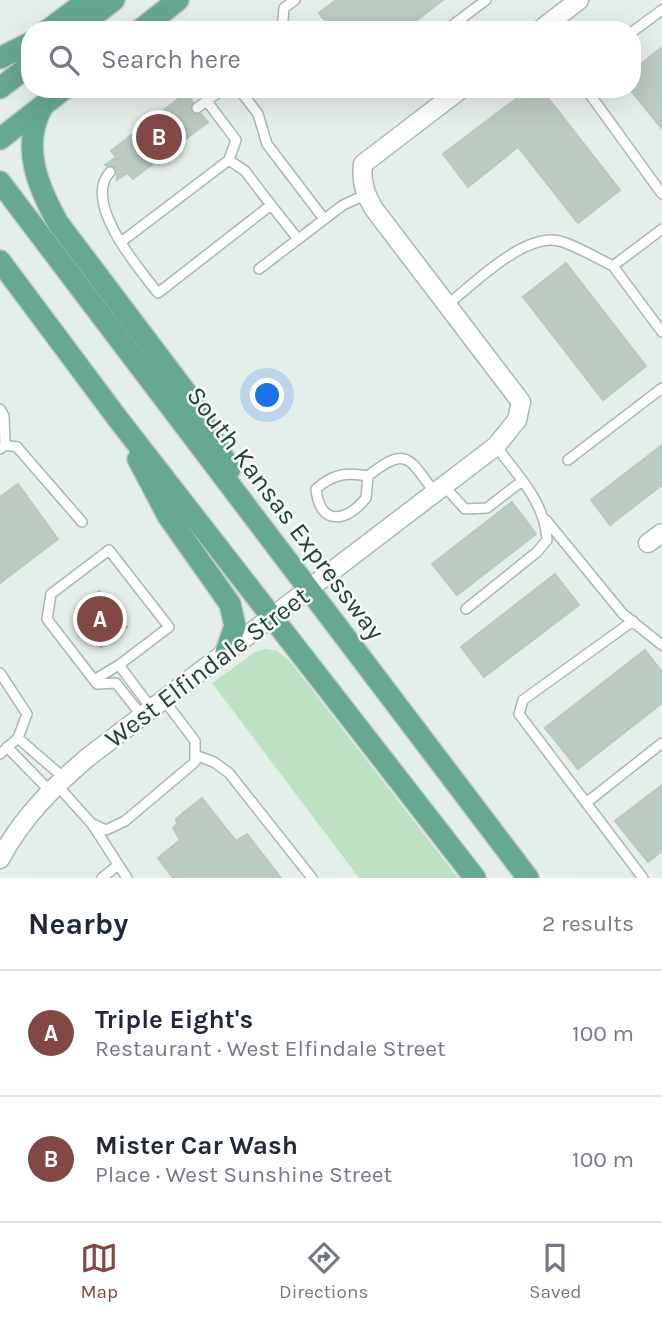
<!DOCTYPE html>
<meta charset="utf-8">
<style>
body{margin:0;font-family:Karla,sans-serif;background:#f6f6f7;color:#1f2937}
.you{position:absolute;left:268px;top:396px;width:24px;height:24px;margin:-18px;border:5px solid #fff;border-radius:50%;background:#1a73e8;box-shadow:0 0 0 10px #1a73e833}
.badge{display:grid;place-items:center;width:46px;height:46px;border-radius:50%;background:#824845;color:#fff;font-size:23px;font-weight:700}
.pin{position:absolute;translate:-50% -50%;border:4px solid #fff;box-shadow:0 2px 7px #0006}
.list{margin:0;padding:0;list-style:none}
h2{display:flex;justify-content:space-between;align-items:center;height:91px;margin:0;padding:0 28px;font-size:30px}
h2 small{font-size:23px;font-weight:400;color:#747a83}
.list li{display:grid;grid-template-columns:46px 1fr auto;gap:21px;align-items:center;box-sizing:border-box;height:126px;padding:0 28px;border-top:2px solid #e0e1e3}
.list b{display:block;font-size:26px;white-space:nowrap}
.list p{margin:0;font-size:23px;white-space:nowrap;color:#747a83}
.list em{font-size:23px;font-style:normal;color:#747a83}
.icon{flex:none;width:38px;height:38px;fill:none;stroke:currentColor;stroke-width:2;stroke-linecap:round;stroke-linejoin:round}
.map{position:relative;flex:none;width:662px;height:878px;overflow:hidden}
.search{position:absolute;background:#fff;box-shadow:0 7px 28px #0002;left:21px;right:21px;top:21px;height:77px;display:flex;align-items:center;gap:18px;box-sizing:border-box;padding:0 24px;border-radius:28px;color:#747a83;font-size:26px}
.sheet{height:343px;background:#fff}
nav{display:flex;justify-content:space-around;align-items:center;box-sizing:border-box;height:98px;border-top:2px solid #e0e1e3;background:#fff;font-size:19px;color:#747a83}
nav a{display:grid;justify-items:center;gap:4px}
nav .on{color:#824845}
.map>svg:first-child{display:block}
.green{fill:#bde2c3}
.building{fill:#bacbc2;stroke:#b7cac0;stroke-width:2}
.lines{fill:none;stroke-linecap:round;stroke-linejoin:round}
.service-casing{stroke:#a7b8b1;stroke-width:12}
.minor-casing{stroke:#a7b8b1;stroke-width:21}
.primary-casing{stroke:#c1cac7;stroke-width:24}
.service{stroke:#fff;stroke-width:9}
.minor{stroke:#fff;stroke-width:18}
.primary{stroke:#67a890;stroke-width:21}
.labels{text-anchor:middle;stroke-width:5;stroke-linejoin:round;paint-order:stroke}
.street-label{font-size:26px;fill:#224337;stroke:#f7fbf8}
</style>
<div class="map">
<svg width="662" height="878" viewBox="0 0 662 878">
<rect width="100%" height="100%" fill="#e5efea"/>
<path class="green" d="M265 649 277 651 289 660 458 878H359L212 683 255 652Z"/>
<path class="building" d="M336 0H443L404 30H332L319 13Z
M662 47V129L632 92V71Z
M529 89H541L620 190 578 223 518 147 468 187 443 154Z
M186 93 193 102 192 113 201 114 208 122 133 179 127 173 117 180 116 168 105 165 116 157 111 151Z
M566 263 646 366 603 400 523 297Z
M662 445V485L610 525 591 500Z
M18 484 58 539 0 583V497Z
M512 502 536 534 457 595 432 564Z
M555 574 579 605 484 677 461 647Z
M99 591 123 615 119 618 127 627 101 647 94 638 91 641 74 615 78 613 75 609Z
M645 650 662 672V703L578 769 545 728Z
M662 785V851L648 862 615 821Z
M202 798 236 841 247 834 281 878H173L158 858 180 840 173 828 177 824 176 819Z"/>
<g class="lines">
<defs>
<path id="service" d="M282 30 284 8 295 0
M446 30 486 0
M632 32 662 10
M239 89 258 114 267 144 324 219
M360 89H365
M436 89 445 102
M586 89 662 194
M206 100 236 140 229 160
M197 108 223 89
M110 172C82 202 138 268 158 293L271 205 298 239
M121 242 229 160 245 171 271 205
M613 266 662 332
M259 269 343 205 365 195
M447 305C474 284 527 229 563 242 580 248 597 258 613 266L662 229
M0 409 4 416 5 445
M0 449 5 445 17 447 82 522
M568 460 662 388
M368 476C346 472 333 474 316 489 320 527 347 522 366 498L368 476C407 445 409 458 435 493
M444 486 465 509 487 508 522 481
M546 520 623 614 662 645
M466 609 537 552 547 540C545 502 518 476 496 446
M633 621 523 700 519 714 643 878
M0 673 27 714 18 738 64 778
M94 680 119 665
M142 716 116 683 97 684 47 619 51 594 109 550 169 627 119 665 152 709
M7 747 50 791
M0 754 18 738
M195 755 214 762 229 773 312 878
M57 785 91 823 106 830 125 821 195 762V741L164 700
M586 803 662 743
M92 824 127 878
M102 878 118 865"/>
<path id="minor" d="M540 30 579 0
M648 543 662 533
M0 859C22 818 52 788 87 758L496 446 517 420 521 402 374 209C365 194 361 182 363 164L461 89"/>
<path id="primary" d="M48 30 88 0
M75 30 114 0
M140 30 178 0
M0 58 30 43
M0 88 30 65
M43 106C20 145 38 187 58 223L191 399 230 469
M0 139 64 89
M0 182 528 878
M0 261 118 419 475 878
M138 459 168 516 230 604 235 626 226 652"/>
</defs>
<use href="#service" class="service-casing"/>
<use href="#minor" class="minor-casing"/>
<use href="#primary" class="primary-casing"/>
<use href="#service" class="service"/>
<use href="#minor" class="minor"/>
<use href="#primary" class="primary"/>
</g>
<g class="labels">
<g class="street-label">
<text transform="translate(286 513) rotate(53)" y="9">South Kansas Expressway</text>
<text transform="translate(207 667) rotate(-37)" y="9">West Elfindale Street</text>
</g>
</g>
</svg>
<div class="you"></div>
<div class="pin badge" style="left:100px;top:619px">A</div>
<div class="pin badge" style="left:159px;top:137px">B</div>
<div class="search"><svg class="icon" aria-label="search" viewBox="0 0 24 24"><circle cx="10" cy="10" r="6"/><path d="M15 15l6 6"/></svg>Search here</div>
</div>
<section class="sheet">
<h2>Nearby<small>2 results</small></h2>
<ul class="list">
<li><span class="badge">A</span><div><b>Triple Eight's</b><p>Restaurant · West Elfindale Street</p></div><em>100 m</em></li>
<li><span class="badge">B</span><div><b>Mister Car Wash</b><p>Place · West Sunshine Street</p></div><em>100 m</em></li>
</ul>
</section>
<nav>
<a class="on"><svg class="icon" aria-label="map" viewBox="0 0 24 24"><path d="M3 6l6-2 6 2 6-2v14l-6 2-6-2-6 2zM9 4v14M15 6v14"/></svg>Map</a>
<a><svg class="icon" aria-label="directions" viewBox="0 0 24 24"><path d="M12 3l9 9-9 9-9-9zM9 14v-3h6M13 9l2 2-2 2"/></svg>Directions</a>
<a><svg class="icon" aria-label="saved" viewBox="0 0 24 24"><path d="M7 4h10v16l-5-4-5 4z"/></svg>Saved</a>
</nav>
